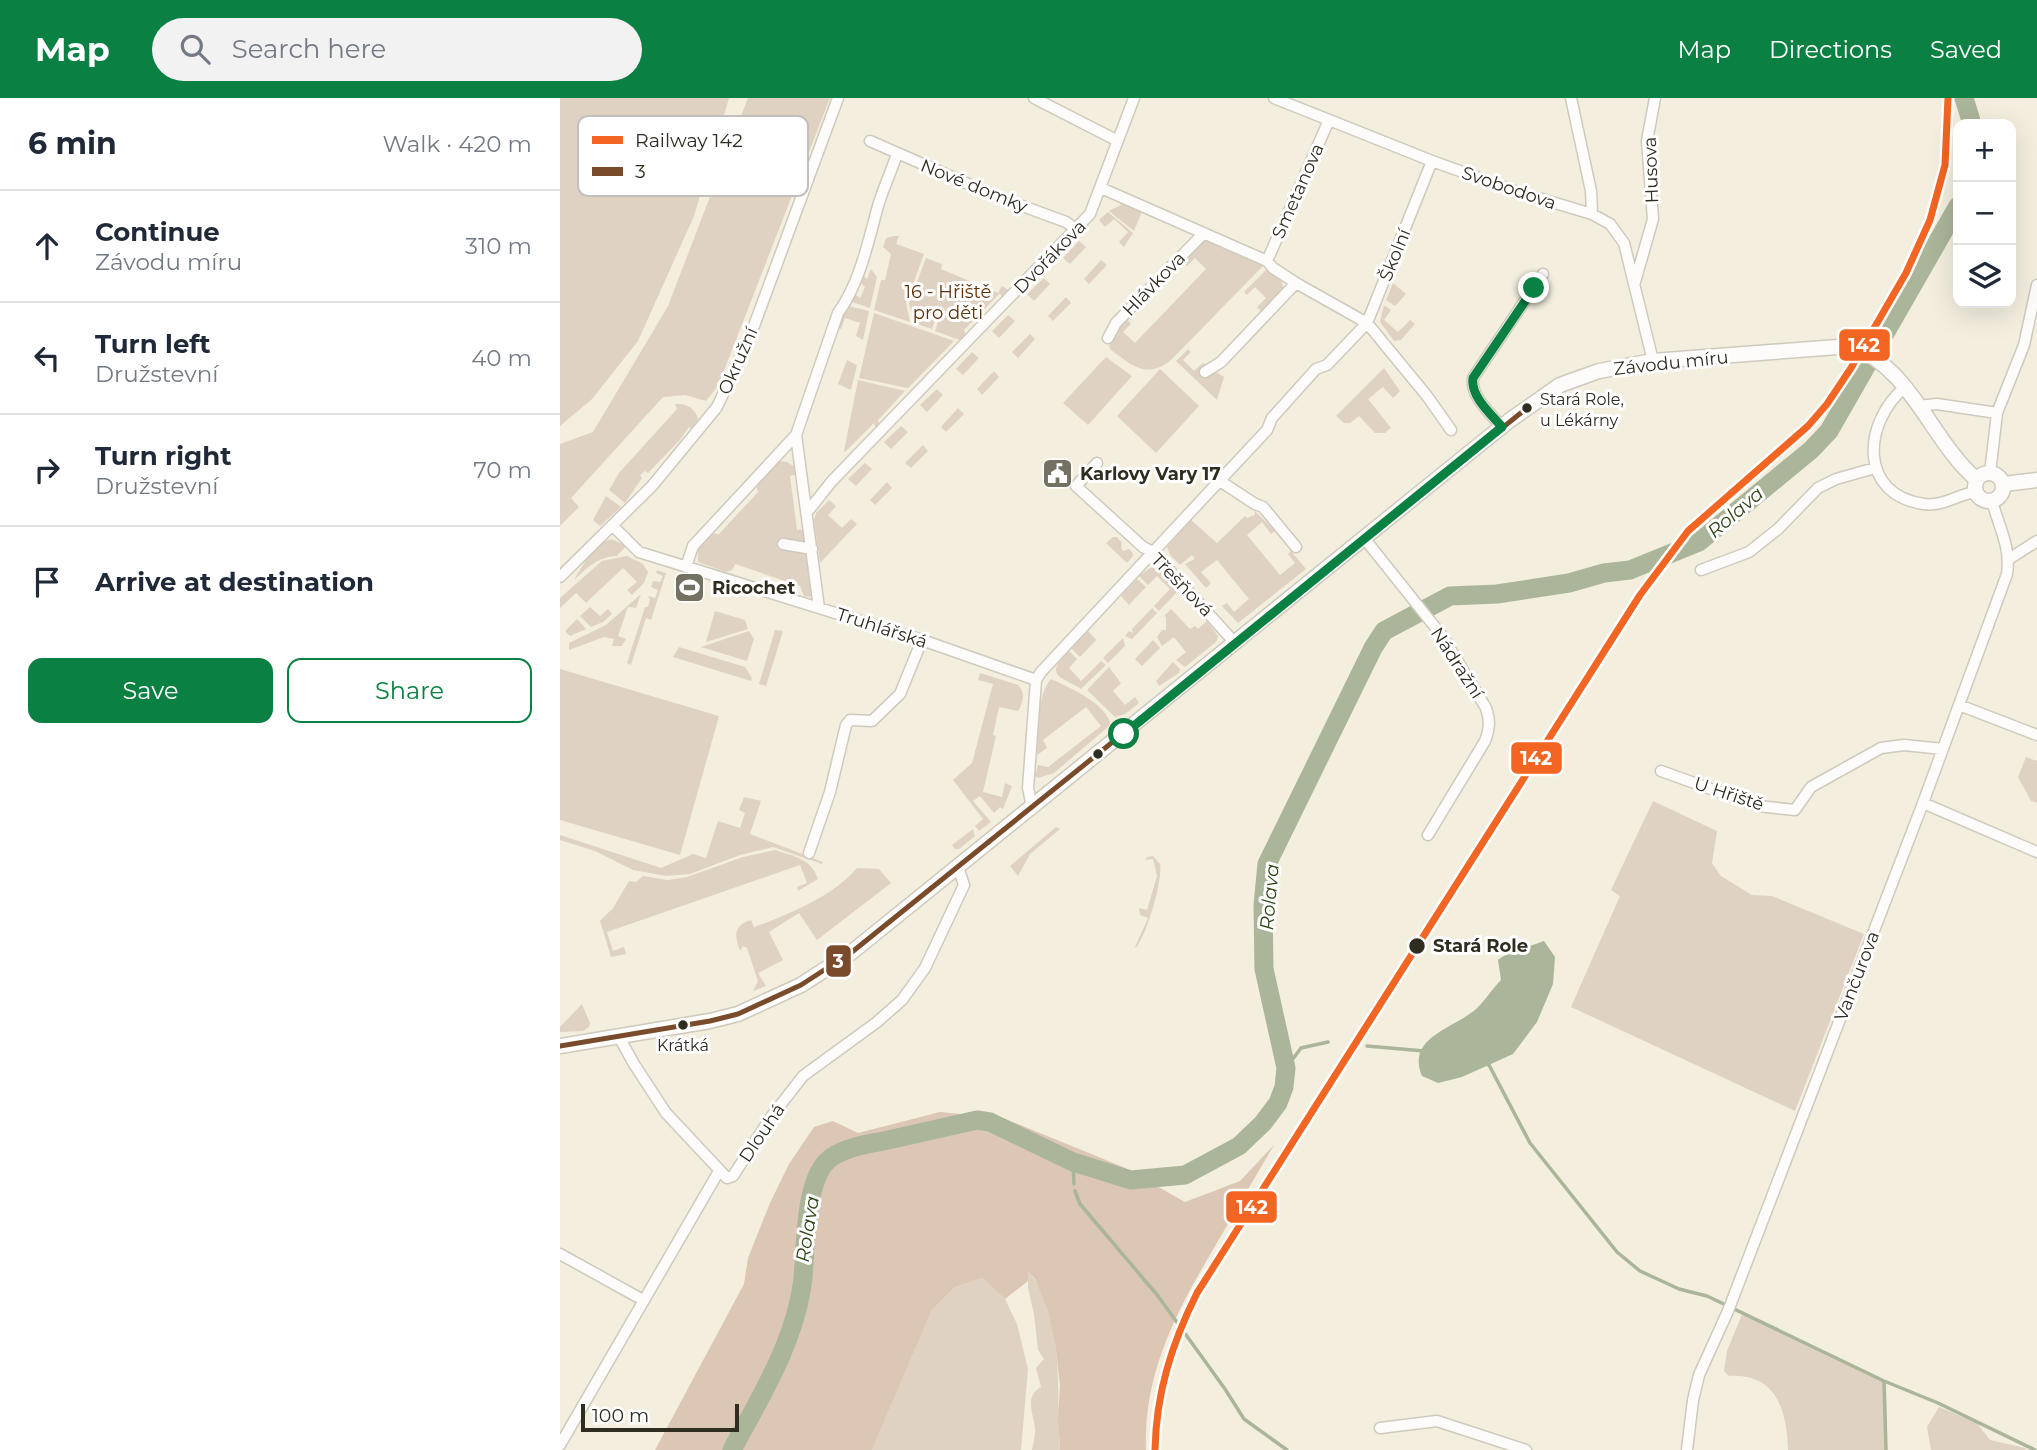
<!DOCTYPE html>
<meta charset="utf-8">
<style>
body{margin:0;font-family:Montserrat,sans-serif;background:#f2f2f3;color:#1f2937}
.controls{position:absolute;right:21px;top:21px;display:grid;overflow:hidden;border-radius:14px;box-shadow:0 7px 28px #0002}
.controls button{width:63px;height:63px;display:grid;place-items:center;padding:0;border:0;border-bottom:2px solid #e0e1e3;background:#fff;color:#1f2937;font:35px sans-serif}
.scale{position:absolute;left:21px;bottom:18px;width:158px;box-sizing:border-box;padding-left:7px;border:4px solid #2f2c20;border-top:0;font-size:19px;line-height:24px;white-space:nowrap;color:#2f2c20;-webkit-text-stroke:5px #fff;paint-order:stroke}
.stop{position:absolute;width:21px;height:21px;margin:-16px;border:5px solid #0b8043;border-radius:50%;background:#fff}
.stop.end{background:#0b8043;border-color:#fff;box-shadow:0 2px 7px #0008}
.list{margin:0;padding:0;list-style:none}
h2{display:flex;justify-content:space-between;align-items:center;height:91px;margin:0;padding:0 28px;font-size:30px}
h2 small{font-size:23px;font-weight:400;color:#747a83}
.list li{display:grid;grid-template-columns:46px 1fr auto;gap:21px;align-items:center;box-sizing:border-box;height:112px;padding:0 28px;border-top:2px solid #e0e1e3}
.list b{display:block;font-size:26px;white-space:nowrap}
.list p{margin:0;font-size:23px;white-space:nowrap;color:#747a83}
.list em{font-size:23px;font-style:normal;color:#747a83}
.actions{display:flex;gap:14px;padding:21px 28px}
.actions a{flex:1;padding:16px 0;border:2px solid #0b8043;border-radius:14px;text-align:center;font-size:24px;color:#0b8043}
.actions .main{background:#0b8043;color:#fff}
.icon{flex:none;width:38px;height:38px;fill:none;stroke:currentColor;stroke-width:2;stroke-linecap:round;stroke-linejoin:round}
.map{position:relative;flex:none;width:1477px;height:1352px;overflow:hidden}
header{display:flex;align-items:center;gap:42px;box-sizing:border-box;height:98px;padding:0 35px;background:#0b8043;color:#fff}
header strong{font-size:33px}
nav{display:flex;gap:38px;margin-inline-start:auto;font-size:24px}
.search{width:490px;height:63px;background:#f2f2f3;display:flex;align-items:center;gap:18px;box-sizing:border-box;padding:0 24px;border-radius:38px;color:#747a83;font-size:26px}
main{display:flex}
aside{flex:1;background:#fff}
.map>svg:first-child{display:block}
.green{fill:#dfd2c3}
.forest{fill:#dbc7b3}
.water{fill:#aab599}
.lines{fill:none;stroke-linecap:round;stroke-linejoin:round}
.stream{stroke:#aab599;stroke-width:3.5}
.river{stroke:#aab599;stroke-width:19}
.minor-casing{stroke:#cecabd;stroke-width:13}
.major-casing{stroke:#cecabd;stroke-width:17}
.minor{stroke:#fdfcfa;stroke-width:10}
.major{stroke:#fdfcfa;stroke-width:14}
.bus-1-casing{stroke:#fff;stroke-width:10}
.bus-1{stroke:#7a4b2a;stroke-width:5}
.rail-1-casing{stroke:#fff;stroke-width:12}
.rail-1{stroke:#f26522;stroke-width:7}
.route{stroke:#0b8043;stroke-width:9}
.bus-dot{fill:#2f2c20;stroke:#fff;stroke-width:2.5}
.labels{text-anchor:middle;stroke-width:6;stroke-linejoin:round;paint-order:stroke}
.bus-label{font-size:16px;fill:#2f2c20;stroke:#fff;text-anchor:start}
.street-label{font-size:18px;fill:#2f2c20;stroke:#fff}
.park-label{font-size:18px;fill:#5d310c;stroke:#fff}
.poi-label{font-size:18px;font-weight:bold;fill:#2f2c20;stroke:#fff;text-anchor:start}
.stop-label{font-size:18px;font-weight:bold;fill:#2f2c20;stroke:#fff;text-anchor:start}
.water-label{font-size:19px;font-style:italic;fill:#2d4515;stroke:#fff}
.key{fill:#fff;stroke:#c1c0bc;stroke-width:2}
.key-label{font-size:19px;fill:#2f2c20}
.line-badge{stroke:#fff;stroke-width:2.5}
.badge-label{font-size:19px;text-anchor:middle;font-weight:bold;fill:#fff}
</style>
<header>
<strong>Map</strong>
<div class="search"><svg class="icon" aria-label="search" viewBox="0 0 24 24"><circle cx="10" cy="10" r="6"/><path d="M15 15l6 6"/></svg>Search here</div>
<nav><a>Map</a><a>Directions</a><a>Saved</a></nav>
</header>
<main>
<aside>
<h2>6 min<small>Walk · 420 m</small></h2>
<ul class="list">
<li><svg class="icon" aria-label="ahead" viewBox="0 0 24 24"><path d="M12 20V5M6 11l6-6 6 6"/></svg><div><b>Continue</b><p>Závodu míru</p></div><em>310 m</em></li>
<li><svg class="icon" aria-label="left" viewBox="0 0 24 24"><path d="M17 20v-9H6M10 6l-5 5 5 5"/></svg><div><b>Turn left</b><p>Družstevní</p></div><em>40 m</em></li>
<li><svg class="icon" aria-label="right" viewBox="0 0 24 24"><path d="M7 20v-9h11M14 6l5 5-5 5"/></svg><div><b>Turn right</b><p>Družstevní</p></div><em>70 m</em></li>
<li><svg class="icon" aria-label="arrive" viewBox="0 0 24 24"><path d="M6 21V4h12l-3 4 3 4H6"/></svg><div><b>Arrive at destination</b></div></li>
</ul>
<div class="actions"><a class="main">Save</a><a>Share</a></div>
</aside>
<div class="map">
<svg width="1477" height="1352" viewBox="0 0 1477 1352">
<rect width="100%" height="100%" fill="#f3eede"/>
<path class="green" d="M0 0H169L134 118 78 243 32 301 0 328Z
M188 0H270L158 288 146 303 125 297 103 299 11 400 19 409 0 428V346L33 334 108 208Z
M564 105 583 111 574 133 549 113Z
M548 114 573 135 564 149 559 144 568 134 554 121 545 129 539 122Z
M334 138H339L336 146 364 156 346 205 350 224 314 212 321 182H325L331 156 323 149 326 140Z
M646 142 703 168 612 261C587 282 573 268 551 252L549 248 566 220 571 226 563 234 575 245 646 171 635 160 627 168 621 162Z
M519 143 526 149 510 166 503 160Z
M366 160 382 166 381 171 438 195 442 188 451 194 444 203 440 195 404 232 407 240 405 244 375 233 378 224 375 222 372 231 354 225 349 205Z
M541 162 547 167 529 186 524 181Z
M311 171 317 179 310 210 292 204 295 196 300 200 305 189 298 182 301 175 307 181Z
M707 171C715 177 724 181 723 192L703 215 697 209 706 200 695 189 687 197 684 194Z
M484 180 490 186 474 203 467 196Z
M833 185 846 196 835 208 826 202Z
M506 199 511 205 493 223 488 218Z
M824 207 831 212 824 222 838 234 850 222 855 226 841 242 834 243 820 224Z
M288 208 309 213 303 242 296 238 300 225 285 220 281 231 277 230Z
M314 215 394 243 348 290 299 280Z
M448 217 455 223 439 240 432 233Z
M470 236 475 241 458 260 452 254Z
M628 251 631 254 623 262 634 273 643 265 664 279 657 302 616 263Z
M412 254 419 260 403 277 396 271Z
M546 259 572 278 528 327 503 305Z
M287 262 297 267 291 292 278 286Z
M824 270 840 293 833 300 823 289 808 301 831 330 825 335H815L799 318 790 325H784L776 318Z
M600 271 639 308 596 355 557 318Z
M434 273 439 279 422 297 417 291Z
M298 282 345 293 318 322 320 331 317 334 314 325 285 354 284 353Z
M377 291 383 297 367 314 360 307Z
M115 306C127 305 135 310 138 321L131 331 129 329 119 343 88 375 85 373 80 377 82 380 65 405 49 392 59 375 117 311Z
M398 310 404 316 386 334 381 329Z
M341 328 348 334 331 351 324 344Z
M363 347 368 353 351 370 345 365Z
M221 363 227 364 238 371V376L230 378 237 432 245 431 254 495 250 499 244 498 240 488 175 466 172 472 166 474 138 464V453L135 452 147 435 159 436 198 394 196 387 214 364Z
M305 365 312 371 296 388 288 381Z
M327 384 332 390 315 407 310 402Z
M46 398 61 409 40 428 33 422Z
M269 402 276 408 268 417 282 430 291 421 297 426 260 465 254 423 256 415Z
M694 412 715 433 711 436 702 424 687 437 720 477 735 465 728 456 731 453 746 471 678 525 662 508 667 505 674 514 689 501 657 462 641 474 651 485 646 490 625 466 635 461 632 457 620 467 610 457 607 449 631 422 657 445 685 418 687 420 695 417Z
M553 439H557L562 445 561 450 563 453 569 451 572 454 573 458 567 465 546 445Z
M52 441 66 448 57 458C37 459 27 470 14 482 23 467 34 445 52 441Z
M67 458 83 466 88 474 84 485 72 497 67 492 77 484 63 470 26 505 16 495 0 510V500L42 463Z
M595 469 619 492 599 513 594 508 610 491 597 478 588 487 579 478 590 470Z
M97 472 106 475 91 522 86 520 71 567 67 565 85 509H88L90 502 88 498 95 500 98 492 91 489 93 483 100 484 103 478 96 475Z
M577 481 586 489 569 507 561 498Z
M81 496 76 510 68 509 58 538 66 541 62 548H52L54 541 44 539 9 552V545L46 527Z
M30 509 40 518 48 511 52 516 43 524 31 529 20 518Z
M592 510 597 515 572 541 565 538 569 533 573 535 572 531Z
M611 511 630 531 635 528 638 531 647 523 658 538 657 543 625 569 616 562 626 554 614 539 602 548 597 539 602 532H606V519L604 518Z
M155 513 185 522 188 531 146 544Z
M17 521 26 531 10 538 5 533Z
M215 532 223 533 206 588 199 586Z
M189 533 194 541 187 563 141 549Z
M528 533 536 542 520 559 511 550Z
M563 540 565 548 548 565 543 560Z
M593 542 600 550 582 568 575 561Z
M119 549 185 569 192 580 191 583 113 559Z
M509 553 517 561 509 570 521 583 541 563 546 567 521 591C497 577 485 577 509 553Z
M613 564 620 571 619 575 599 588 596 583Z
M549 569 561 585 553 593 565 607 575 599 579 605 565 616 555 619 527 592Z
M0 571 159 618 120 757 0 722Z
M420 575 458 587C466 594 463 605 458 613L439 609 433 637 436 638 423 694 442 699 445 685 452 688 443 711 440 709 434 715 420 698 413 703 431 724 419 733 415 728 423 721 393 682 412 665 433 586 418 582Z
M491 581C510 590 542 603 550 624L549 628 494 675 478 680 475 678 478 667 488 669 541 628 526 609 483 642 487 650 477 657C479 634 476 598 491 581Z
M1466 659 1477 663V705L1471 703 1458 679Z
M184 699 201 703 190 736 263 764 262 766 213 749 180 757 130 776 106 778 73 772 35 753 0 742V737L101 770 133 756 146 760 158 723 180 730 185 715 179 712Z
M1093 703 1157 733 1152 765 1161 778 1192 797 1212 798 1304 836 1235 1013 1011 909 1060 798 1051 792Z
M496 729 500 731 470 756 458 778 450 768Z
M413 731 415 738 399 751H395L392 747Z
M215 752C233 758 252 761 258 781L238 793 237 789 247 785 240 767 47 834 53 853 64 849 66 856 51 859 40 823 53 810 69 783 76 784 83 778 108 782 127 779 183 759Z
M593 758 600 766C603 782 587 836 576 850L575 849 588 820 580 817 579 810 587 812 597 778 593 761 585 762 587 759Z
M297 770 319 771 331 785 257 842 239 815 209 834 223 862 198 875 206 888 193 893 198 883 187 850 183 848 180 853C174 837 174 827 191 822L194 829C226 818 275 797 297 770Z
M22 906 30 925 29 929 23 933 0 934V929Z
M468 1173C506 1216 496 1298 500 1352H472C473 1345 476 1336 475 1329 473 1315 464 1299 481 1289L476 1270 484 1261 478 1252 474 1216 468 1190Z
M422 1180 445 1201 457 1226 468 1271 461 1352H312L372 1212 395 1189Z
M1183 1214 1326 1283 1327 1352H1228C1227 1312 1216 1275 1169 1278L1164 1273 1167 1253Z
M1379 1309 1417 1325 1430 1342 1465 1350 1467 1352H1371L1367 1329Z"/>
<path class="forest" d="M380 1014 443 1020 563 1069 625 1104 680 1083 714 1047C695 1079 677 1111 658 1143 619 1209 583 1273 586 1352H500L498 1320 500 1287 495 1244 488 1212 475 1181 468 1173V1183L445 1201 422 1180 395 1189 372 1212 312 1352H95L184 1186 188 1160 210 1105 229 1066 254 1029 273 1023 298 1035Z"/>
<path class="water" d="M984 843 995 859 993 886 977 924 953 956 902 979 878 985 862 978C846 940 892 931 915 912 925 903 932 891 941 882L938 862C950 852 969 849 984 843Z"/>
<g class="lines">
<path class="stream" d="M807 948 864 953
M926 966 929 967 970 1045 1057 1154 1080 1173 1119 1191 1147 1198 1324 1283 1378 1305 1475 1352
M726 970 741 950 768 944
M513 1064 514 1086
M515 1093 520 1106 598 1198 665 1291 684 1321 727 1352
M1324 1284 1326 1352"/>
<path class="river" d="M1404 0 1412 26
M172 1352C201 1298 236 1242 243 1180 246 1149 244 1077 272 1059 288 1048 310 1046 328 1042 358 1035 387 1029 417 1022L430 1024 513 1064 571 1082 625 1077 679 1048 703 1025 718 1005 724 989 726 970 704 871 703 807 707 766 813 550 824 533 890 498 937 496 1009 485 1044 475 1070 472 1139 444 1251 352 1269 333 1398 108"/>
<defs>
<path id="minor" d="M474 0 558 43
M714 0 872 63 955 93 1032 116 1050 126 1064 145 1093 263
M1011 0 1031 93 1032 116
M310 43 438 99 506 124 517 132
M541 90 707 163 713 170 736 185 807 225 867 298 891 332
M707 163 769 22
M1075 184 1093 121 1087 43 1095 0
M548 240 556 225 644 135
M645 274 661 264 736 185
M1344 290C1303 325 1298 397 1364 406 1383 409 1398 396 1416 394
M1358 308 1377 306 1437 315
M942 329C931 316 910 298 913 280L983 176
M537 365 516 388 583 449 593 454 675 545
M1430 375 1437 315 1464 247 1477 187
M660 383 695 406 703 409 736 449
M248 413 272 383 530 116 574 0
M53 428 79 454 362 542 476 582 468 690 472 709
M804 440 883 539 926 610C930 622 930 630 925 643L868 737
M223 446 252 451
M1449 461 1477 443
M126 469 133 448 236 337
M1141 472 1189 454 1218 431 1258 390 1276 381 1315 370
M0 479 92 388 157 309 191 236 278 0
M259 510 236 337 278 215C300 185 308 144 318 108 323 91 331 74 337 56
M476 582 481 574 707 332 712 320 756 271 767 267 807 225 872 63
M1399 607 1477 637
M1101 673 1198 708 1235 712 1251 689 1321 650 1344 647 1383 651
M1363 705 1477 754
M249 755 270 694 286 627 290 622 312 623 340 596 362 542
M59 939 74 966 106 1015 167 1080 173 1078 211 1019 243 978 317 924 342 902 365 870 404 787 398 769
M0 1156 83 1202
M820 1330 877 1323 966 1352
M0 1347 159 1073
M1127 1352 1133 1302 1139 1277 1168 1213 1363 705 1447 476C1451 449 1439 429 1432 403"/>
<path id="major" d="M1415 389a14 14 0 1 1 28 0a14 14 0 1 1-28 0Z
M1444 386 1477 382
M0 948 150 923 178 916 241 887 292 854 877 381 950 322 1000 287 1039 273 1093 263 1291 248C1352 270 1371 343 1417 382"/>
</defs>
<use href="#minor" class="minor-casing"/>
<use href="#major" class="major-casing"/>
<use href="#minor" class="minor"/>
<use href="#major" class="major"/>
<defs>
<path id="bus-1" d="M0 948 150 923 178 916 241 887 292 854 967 310"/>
</defs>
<use href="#bus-1" class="bus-1-casing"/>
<use href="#bus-1" class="bus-1"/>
<defs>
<path id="rail-1" d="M595 1352C596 1295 612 1245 637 1195L1080 497 1128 433 1248 328 1267 306 1291 270 1346 175 1370 122 1385 67 1388 0"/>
</defs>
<use href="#rail-1" class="rail-1-casing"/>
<use href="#rail-1" class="rail-1"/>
</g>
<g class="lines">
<path class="route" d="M564 636 942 329C931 316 910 298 913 280L974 190"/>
</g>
<defs>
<symbol id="civic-square" viewBox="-11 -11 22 22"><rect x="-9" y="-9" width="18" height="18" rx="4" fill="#747062" stroke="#fff"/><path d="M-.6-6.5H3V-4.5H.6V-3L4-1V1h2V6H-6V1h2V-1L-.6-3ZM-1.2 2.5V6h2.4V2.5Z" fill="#fff"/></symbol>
<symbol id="stadium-square" viewBox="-11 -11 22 22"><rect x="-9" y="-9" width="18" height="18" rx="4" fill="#747062" stroke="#fff"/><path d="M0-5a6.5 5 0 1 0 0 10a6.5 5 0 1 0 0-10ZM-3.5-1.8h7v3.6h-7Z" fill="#fff"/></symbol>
</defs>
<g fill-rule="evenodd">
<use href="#civic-square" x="480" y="358" width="35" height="35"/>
<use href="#stadium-square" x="112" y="472" width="35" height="35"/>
</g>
<g class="bus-dot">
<circle cx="967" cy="310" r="6"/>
<circle cx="538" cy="656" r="6"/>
<circle cx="857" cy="848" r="9"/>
<circle cx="123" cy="927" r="6"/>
</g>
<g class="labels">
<g class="bus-label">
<text x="980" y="307">Stará Role,<tspan x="980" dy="21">u Lékárny</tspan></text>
<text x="123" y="953" text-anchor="middle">Krátká</text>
</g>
<g class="street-label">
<text transform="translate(1091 72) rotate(-92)" y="6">Husova</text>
<text transform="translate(414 88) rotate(22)" y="6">Nové domky</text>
<text transform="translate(949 90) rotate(19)" y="6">Svobodova</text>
<text transform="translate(738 93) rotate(-66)" y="6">Smetanova</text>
<text transform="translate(835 157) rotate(-68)" y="6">Školní</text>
<text transform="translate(490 159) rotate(-46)" y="6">Dvořákova</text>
<text transform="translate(594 186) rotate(-46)" y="6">Hlávkova</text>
<text transform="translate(178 263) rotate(-66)" y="6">Okružní</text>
<text transform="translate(1111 265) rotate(-6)" y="6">Závodu míru</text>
<text transform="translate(622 487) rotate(46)" y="6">Třešňová</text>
<text transform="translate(322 530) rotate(18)" y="6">Truhlářská</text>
<text transform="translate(897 565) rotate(57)" y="6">Nádražní</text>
<text transform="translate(1169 696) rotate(18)" y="6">U Hřiště</text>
<text transform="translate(1297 878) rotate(-69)" y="6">Vančurova</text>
<text transform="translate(202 1035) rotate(-56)" y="6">Dlouhá</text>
</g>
<g class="park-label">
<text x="388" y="200">16 - Hřiště<tspan x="388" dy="21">pro děti</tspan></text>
</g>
<g class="poi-label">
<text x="520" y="382">Karlovy Vary 17</text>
<text x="152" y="496">Ricochet</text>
</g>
<g class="stop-label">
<text x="873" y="854">Stará Role</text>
</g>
<g class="water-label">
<text transform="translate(1175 414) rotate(-41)" y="7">Rolava</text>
<text transform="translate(709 799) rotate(-85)" y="7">Rolava</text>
<text transform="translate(247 1131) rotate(-81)" y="7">Rolava</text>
</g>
</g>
<rect x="18" y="18" width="230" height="80" rx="10" class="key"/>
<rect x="32" y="38" width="31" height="8" fill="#f26522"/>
<rect x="32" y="69" width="31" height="9" fill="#7a4b2a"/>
<g class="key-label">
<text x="75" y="49">Railway 142</text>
<text x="75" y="80">3</text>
</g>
<g class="line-badge">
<rect x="1278" y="230" width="53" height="34" rx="7" fill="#f26522"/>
<rect x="950" y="643" width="53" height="34" rx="7" fill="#f26522"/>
<rect x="265" y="846" width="27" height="34" rx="7" fill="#7a4b2a"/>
<rect x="665" y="1092" width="53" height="34" rx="7" fill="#f26522"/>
</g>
<g class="badge-label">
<text x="1304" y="254">142</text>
<text x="976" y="667">142</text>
<text x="278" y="870">3</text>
<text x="692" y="1116">142</text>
</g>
</svg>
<div class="controls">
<button>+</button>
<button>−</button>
<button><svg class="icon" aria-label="layers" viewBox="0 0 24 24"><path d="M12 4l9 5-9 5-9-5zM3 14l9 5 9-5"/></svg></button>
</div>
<div class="scale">100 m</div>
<div class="stop" style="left:564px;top:636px"></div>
<div class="stop end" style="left:974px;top:190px"></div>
</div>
</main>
